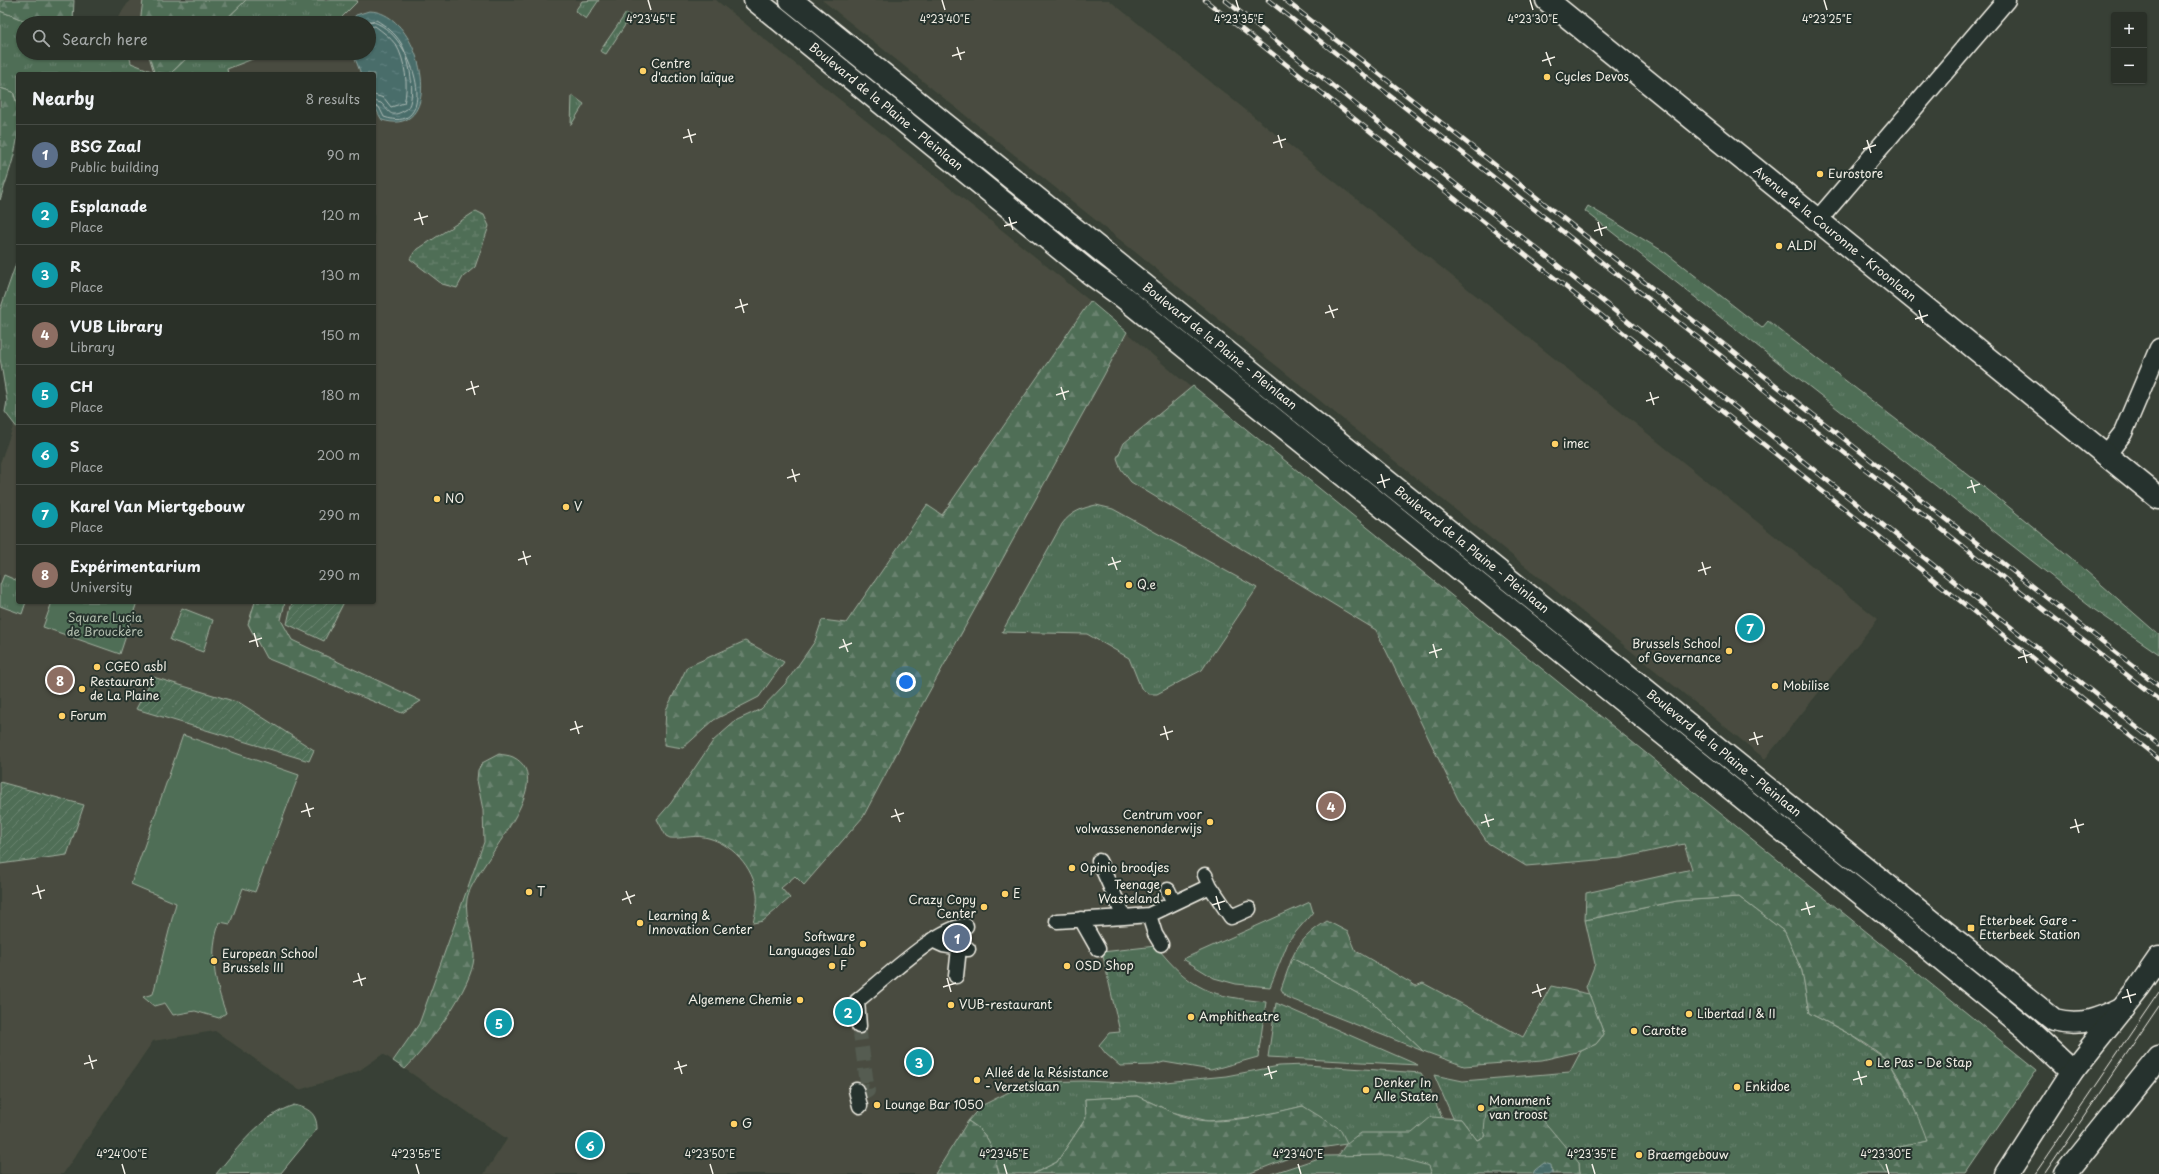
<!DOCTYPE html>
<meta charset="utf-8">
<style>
body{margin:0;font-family:"Playpen Sans",sans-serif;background:#323830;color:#f1f3f6}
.controls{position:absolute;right:12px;top:12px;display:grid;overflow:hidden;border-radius:4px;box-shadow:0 1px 3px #0004}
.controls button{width:36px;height:36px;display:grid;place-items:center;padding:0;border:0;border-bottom:1px solid #464b45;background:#2a3028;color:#f1f3f6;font:20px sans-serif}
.you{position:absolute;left:906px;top:682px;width:14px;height:14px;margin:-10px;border:3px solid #fff;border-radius:50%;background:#1a73e8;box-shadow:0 0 0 6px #1a73e833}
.badge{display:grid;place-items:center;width:26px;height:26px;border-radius:50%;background:#1a73e8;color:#fff;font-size:13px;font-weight:700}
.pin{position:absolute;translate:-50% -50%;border:2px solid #fff;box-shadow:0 1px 4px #0006}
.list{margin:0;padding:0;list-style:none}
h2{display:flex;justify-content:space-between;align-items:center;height:52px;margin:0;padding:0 16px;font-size:17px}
h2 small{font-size:13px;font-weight:400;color:#a5a9a8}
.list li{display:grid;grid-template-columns:26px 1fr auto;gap:12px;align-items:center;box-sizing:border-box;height:60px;padding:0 16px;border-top:1px solid #464b45}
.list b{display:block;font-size:15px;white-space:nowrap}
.list p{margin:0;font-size:13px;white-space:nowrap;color:#a5a9a8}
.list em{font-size:13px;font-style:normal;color:#a5a9a8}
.icon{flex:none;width:22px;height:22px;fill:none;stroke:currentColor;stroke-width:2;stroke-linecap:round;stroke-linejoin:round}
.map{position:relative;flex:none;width:2159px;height:1174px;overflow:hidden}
.search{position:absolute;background:#2a3028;box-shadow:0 1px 3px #0004;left:16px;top:16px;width:360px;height:44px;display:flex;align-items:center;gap:10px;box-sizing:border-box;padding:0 14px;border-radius:22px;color:#a5a9a8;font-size:15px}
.panel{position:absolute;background:#2a3028;box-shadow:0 1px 3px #0004;left:16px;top:72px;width:360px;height:532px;border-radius:4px}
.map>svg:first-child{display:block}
.built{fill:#484c3f}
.grass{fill:url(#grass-tufts);stroke:#a2b0a0}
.forest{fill:url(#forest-firs);stroke:#a2b0a0}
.wetland{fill:url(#wetland-marsh);stroke:#a2b0a0}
.park{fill:#506e57;stroke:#a2b0a0}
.garden{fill:url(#garden-furrows);stroke:#a2b0a0}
.water{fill:url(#water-ripples);stroke:#8da29d}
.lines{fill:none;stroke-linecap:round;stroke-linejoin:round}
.shore{stroke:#afbcb6;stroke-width:1}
.pedestrian-tunnel{stroke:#545b51;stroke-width:14;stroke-dasharray:14 7;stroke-linecap:butt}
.pedestrian-casing{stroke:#f4f1e8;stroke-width:17}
.minor-casing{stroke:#f4f1e8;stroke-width:21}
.tertiary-casing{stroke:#f4f1e8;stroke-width:25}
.secondary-casing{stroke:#f4f1e8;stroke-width:25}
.primary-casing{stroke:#f4f1e8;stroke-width:25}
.pedestrian{stroke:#26332d;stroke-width:14}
.minor{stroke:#26332d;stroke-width:18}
.tertiary{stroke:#26332d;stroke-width:22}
.secondary{stroke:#26332d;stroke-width:22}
.primary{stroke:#26332d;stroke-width:22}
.tram{stroke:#f4f1e8;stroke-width:1}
.rail-casing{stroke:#f4f1e8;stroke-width:4.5}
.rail{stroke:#26332d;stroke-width:3;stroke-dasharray:9;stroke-linecap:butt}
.ticks{fill:none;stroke:#f4f1e8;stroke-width:1.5}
.poi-dot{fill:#ffd166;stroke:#26332d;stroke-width:1.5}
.labels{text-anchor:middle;stroke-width:4;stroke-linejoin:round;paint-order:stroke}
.poi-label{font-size:12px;fill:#f4f1e8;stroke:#26332d;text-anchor:start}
.street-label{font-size:12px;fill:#f4f1e8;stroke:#26332d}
.park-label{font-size:12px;fill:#b2bdae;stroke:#26332d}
.ticks-label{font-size:10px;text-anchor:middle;fill:#f4f1e8;stroke:#26332d;stroke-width:4;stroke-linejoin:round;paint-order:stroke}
</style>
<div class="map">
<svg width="2159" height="1174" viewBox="0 0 2159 1174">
<defs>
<pattern id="grass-tufts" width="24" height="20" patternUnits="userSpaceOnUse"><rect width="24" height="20" fill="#506e57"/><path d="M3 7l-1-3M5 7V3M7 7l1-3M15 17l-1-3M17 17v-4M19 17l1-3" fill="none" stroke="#6a836f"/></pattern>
<pattern id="forest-firs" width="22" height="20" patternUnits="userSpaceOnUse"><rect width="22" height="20" fill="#506e57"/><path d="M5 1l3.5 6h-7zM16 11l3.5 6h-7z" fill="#6a836f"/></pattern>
<pattern id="wetland-marsh" width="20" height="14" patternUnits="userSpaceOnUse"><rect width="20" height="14" fill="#506e57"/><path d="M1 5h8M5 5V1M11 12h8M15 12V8" fill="none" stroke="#6a836f"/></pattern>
<pattern id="garden-furrows" width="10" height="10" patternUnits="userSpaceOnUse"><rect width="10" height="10" fill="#506e57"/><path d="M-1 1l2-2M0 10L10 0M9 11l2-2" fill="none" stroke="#6a836f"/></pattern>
<pattern id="water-ripples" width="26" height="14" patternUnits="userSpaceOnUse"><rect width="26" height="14" fill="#486d6b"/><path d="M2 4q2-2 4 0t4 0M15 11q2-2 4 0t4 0" fill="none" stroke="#638280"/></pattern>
</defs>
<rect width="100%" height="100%" fill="#384036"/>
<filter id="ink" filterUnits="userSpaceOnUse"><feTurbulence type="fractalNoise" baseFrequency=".025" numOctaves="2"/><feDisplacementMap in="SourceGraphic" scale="8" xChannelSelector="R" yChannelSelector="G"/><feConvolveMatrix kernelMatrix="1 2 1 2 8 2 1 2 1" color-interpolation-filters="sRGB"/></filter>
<g filter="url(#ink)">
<path class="built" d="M130 0H716L1090 301 1177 376 1878 942 1952 1174H484L507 1139 383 1054 360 1070 348 1075 299 1090 215 1031 153 1041 63 1174H0V463L18 413V602H374V74H83L93 53H369V23H114Z
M822 0H1109L1878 619 1765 759Z"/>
<path class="grass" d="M246 0H354L358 1 336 23H222Z
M599 0 586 19 575 11 582 1Z
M0 11 31 23H23V53H129L131 63 159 74H18V105L13 92 0 88Z
M626 13 631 16 606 54 600 51Z
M192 53H268L227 69 228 74H170Z
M572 95 584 104 571 125Z
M1588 206 1666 253 1762 328 1768 321 1988 490 2070 557 2159 635V654L2092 608 1585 211Z
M18 258V429L5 412 7 401 0 358V310Z
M1096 505 1113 509 1257 588 1202 670 1157 694H1149L1141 688 1129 658 1087 634 1002 632 1062 524C1071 512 1082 508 1096 505Z
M4 575 18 581V602H26L22 614 0 606V585Z
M182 608 213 620 203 652 170 640Z
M1739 897 1785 932 1802 971 1809 1013 1851 1035 1889 1061 1923 1125 1927 1141 1874 1153 1886 1174H1580L1579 1163 1486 1136 1477 1140 1461 1119 1453 1118 1434 1075 1463 1081 1570 1072 1581 1051 1596 1044 1604 1034 1586 987 1595 964 1585 920 1677 901Z
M1310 902 1313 912 1289 940 1270 987 1236 984 1214 978 1183 959Z
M1921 925 2011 995 2006 1001 1919 927Z
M1156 946C1192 991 1211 996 1266 1002L1258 1057 1211 1070 1164 1062 1154 1065 1120 1066 1106 1054 1099 1045 1109 1033 1120 1032 1102 952Z
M1292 958 1370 1000 1423 1051 1286 997 1281 989Z
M1276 1003 1418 1065 1268 1057Z
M1306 1065 1421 1073 1429 1087 1460 1161 1347 1144 1303 1106 1262 1116 1208 1121 1172 1112 1137 1096 1085 1099 1086 1118 1057 1162 1033 1174H999C993 1149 991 1135 968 1121L981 1106 1029 1082 1084 1081 1145 1084 1226 1076 1279 1066Z
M294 1105C308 1108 317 1113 317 1129L281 1173 216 1174C238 1148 260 1116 294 1105Z"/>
<path class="forest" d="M0 0H74L73 23H31L0 11Z
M143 0H246L222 23H140Z
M148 53H192L170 74 154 72Z
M0 88 13 92C27 128 11 165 0 200Z
M1090 301 1127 332 1103 377 923 703 863 817 804 885 795 876 781 888 790 898 763 921 753 923C755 914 758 904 757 895 754 867 731 842 704 837 692 835 681 839 670 838L666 836 657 819 671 803 713 741 737 720 761 709 785 684 815 641 822 620 846 623 927 505 942 515Z
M1193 386 2037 1070 1966 1174H1886L1873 1153 1927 1141C1924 1128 1897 1070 1888 1061 1869 1042 1832 1025 1809 1013L1802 971 1785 932 1739 897 1677 901 1585 920 1586 893 1692 869 1684 844 1621 858 1526 866 1488 843 1458 799 1376 630 1131 482 1121 469 1117 458 1124 443Z
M255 602H285L281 620 292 640 421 701 402 713 266 658 248 624Z
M745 641 784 662 759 697 714 720 683 748 664 745 666 710 687 667Z
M499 754C503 755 509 755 513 757 562 781 472 868 467 899 464 918 475 938 474 957 473 987 427 1047 405 1069L393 1061 419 1024 484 842 483 810 477 780 478 770 482 763Z
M1327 921 1348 932 1356 951 1416 986 1423 983 1523 1037 1551 986 1589 994 1604 1034 1596 1044 1581 1051 1542 1060 1464 1066 1423 1051 1370 1000 1292 958C1300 940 1311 931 1327 921Z
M1137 1096C1157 1105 1187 1121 1210 1121 1241 1121 1273 1113 1303 1106L1340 1129 1347 1143 1360 1133H1412L1431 1117 1461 1119 1477 1140 1486 1136 1484 1131 1486 1111 1515 1104 1532 1107 1579 1163 1580 1174H1552V1168L1535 1170 1533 1174H1340L1336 1159 1346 1144 1309 1150 1248 1174H1033L1057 1162 1086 1118 1085 1099Z
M968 1121C991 1135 993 1149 999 1174H935Z"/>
<path class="wetland" d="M476 211 484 215 489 226 475 267 463 277 457 288 442 284 410 259 415 251Z"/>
<path class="park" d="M52 602H137L120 654 43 627Z
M183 735 299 775 255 892 243 888 230 924 220 922C208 951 215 984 226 1013L219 1018 195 1011 173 1015 165 1003 154 1006 143 997 153 994 176 903 131 884Z
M1389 1155 1429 1166 1432 1174H1271L1325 1156Z"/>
<path class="garden" d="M292 602H344L324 641 287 624Z
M153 677 240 703 314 750 309 761 136 709Z
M0 782 84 805 67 855 0 864Z"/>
<path class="water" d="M369 11C423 11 448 140 382 120 372 106 374 91 374 74H361L353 53H369V23H348L356 15Z
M1544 1163 1551 1165 1552 1174H1533L1535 1170Z"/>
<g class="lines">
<path class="shore" d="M353 23C405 0 450 140 384 117L379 107 374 106
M362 23 376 20C386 26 395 33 401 43 409 56 417 97 407 109 390 119 391 113 381 103L374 101
M369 27 375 26C383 32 390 37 396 45 405 59 409 88 404 103L391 107 384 98 374 95"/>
<path class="pedestrian-tunnel" d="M856 1090 868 1091 859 1026"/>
<defs>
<path id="pedestrian" d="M1099 861 1124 917 1149 915
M1210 886 1231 917 1249 909
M1168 890 1174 903
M1081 919 1098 949
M1057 921 1124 917
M932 940 943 945 968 949
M1161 944 1155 934 1149 915 1210 886 1205 875
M956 976 959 948
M859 1026 857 1001C880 983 939 926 966 926
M856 1090 860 1106"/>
<path id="minor" d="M1817 221 2006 0
M2106 455 2123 433 2159 348"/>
<g id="tertiary">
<path id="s1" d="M1547 0 2159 498"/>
</g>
<g id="secondary">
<path id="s2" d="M755 0 1090 273 1122 296 1895 921 2027 1029 2072 1071"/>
<path id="s3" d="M791 0 2054 1020C2081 1027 2098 1020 2123 1008"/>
</g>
<path id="primary" d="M2006 1174 2072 1071 2139 987 2159 958
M2065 1174 2159 1057"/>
</defs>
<use href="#pedestrian" class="pedestrian-casing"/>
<use href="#minor" class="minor-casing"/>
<use href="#tertiary" class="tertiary-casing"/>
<use href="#secondary" class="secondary-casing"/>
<use href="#primary" class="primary-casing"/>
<use href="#pedestrian" class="pedestrian"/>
<use href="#minor" class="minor"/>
<use href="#tertiary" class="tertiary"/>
<use href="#secondary" class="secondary"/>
<use href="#primary" class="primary"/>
<path class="tram" d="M2035 1174 2159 992
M2045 1174 2159 1006"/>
<defs>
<path id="rail" d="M1205 0 2159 759
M1225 0 2159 745
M1268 0 2159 700
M1285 0 2159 686"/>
</defs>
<use href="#rail" class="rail-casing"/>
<use href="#rail" class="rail"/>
</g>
</g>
<path class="ticks" d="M648 0 651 10M942 0 945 10M1236 0 1239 10M1530 0 1533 10M1824 0 1827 10M957 47 961 60M1546 52 1551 66M952 56 965 52M1542 61 1555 57M688 129 692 143M1278 135 1282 148M683 138 696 134M1867 140 1871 153M1273 143 1286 139M1863 149 1876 145M419 212 423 225M1009 217 1013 230M414 220 428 216M1598 222 1602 236M1004 226 1017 222M1594 231 1607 227M740 299 744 313M1329 305 1334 318M735 308 748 304M1919 310 1923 323M1325 313 1338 309M1915 319 1928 315M471 381 475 395M1061 387 1065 400M466 390 479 386M1650 392 1654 405M1056 395 1069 391M1646 401 1659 397M792 469 796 482M1381 474 1385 488M787 478 800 474M1971 480 1975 493M1377 483 1390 479M1967 488 1980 484M523 551 527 565M1112 557 1117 570M518 560 531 556M1702 562 1706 575M1108 565 1121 561M1698 571 1711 567M254 633 258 647M843 639 848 652M249 642 262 638M1433 644 1437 658M839 648 852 643M2023 650 2027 663M1429 653 1442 649M2018 658 2032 654M575 721 579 734M1164 726 1168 740M570 730 583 726M1754 732 1758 745M1160 735 1173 731M1749 740 1763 736M306 803 310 817M895 809 900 822M301 812 314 808M1485 814 1489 827M891 817 904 813M2075 819 2079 833M1481 823 1494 819M2070 828 2084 824M37 885 41 899M626 891 631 904M32 894 45 890M1216 896 1220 910M622 900 635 895M1806 902 1810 915M1212 905 1225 901M1801 910 1815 906M358 973 362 986M947 978 951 992M353 982 366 978M1537 984 1541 997M943 987 956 983M2127 989 2131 1003M1532 993 1546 988M2122 998 2136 994M89 1055 93 1069M678 1061 682 1074M84 1064 97 1060M1268 1066 1272 1079M674 1069 687 1065M1858 1071 1862 1085M1264 1075 1277 1071M1853 1080 1867 1076M122 1164 125 1174M416 1164 419 1174M710 1164 713 1174M1004 1164 1007 1174M1298 1164 1301 1174M1592 1164 1595 1174M1886 1164 1889 1174"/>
<g class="poi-dot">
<circle cx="643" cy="71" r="4"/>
<circle cx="1547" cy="77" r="4"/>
<circle cx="1820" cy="174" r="4"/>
<circle cx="1779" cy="246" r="4"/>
<circle cx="1555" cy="444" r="4"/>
<circle cx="437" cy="499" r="4"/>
<circle cx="566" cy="507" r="4"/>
<circle cx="1129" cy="585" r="4"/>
<circle cx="1729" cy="651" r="4"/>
<circle cx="97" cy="667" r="4"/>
<circle cx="1775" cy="686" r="4"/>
<circle cx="82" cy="689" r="4"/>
<circle cx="62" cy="716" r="4"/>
<circle cx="1210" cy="822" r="4"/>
<circle cx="1072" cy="868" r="4"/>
<circle cx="529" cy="892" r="4"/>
<circle cx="1168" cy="892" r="4"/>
<circle cx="1005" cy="894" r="4"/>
<circle cx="984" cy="907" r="4"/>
<circle cx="640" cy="923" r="4"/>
<rect x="1967" y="924" width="8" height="8" rx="2"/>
<circle cx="863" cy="944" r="4"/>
<circle cx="214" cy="961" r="4"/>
<circle cx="832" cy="966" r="4"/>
<circle cx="1067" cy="966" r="4"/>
<circle cx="800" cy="1000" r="4"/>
<circle cx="951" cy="1005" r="4"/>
<circle cx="1689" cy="1014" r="4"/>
<circle cx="1191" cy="1017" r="4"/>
<circle cx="1634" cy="1031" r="4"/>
<circle cx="1869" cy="1063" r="4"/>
<circle cx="977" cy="1080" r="4"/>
<circle cx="1737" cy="1087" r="4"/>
<circle cx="1366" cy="1090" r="4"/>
<circle cx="877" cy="1105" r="4"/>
<circle cx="1481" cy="1108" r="4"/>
<circle cx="734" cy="1124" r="4"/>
<circle cx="1639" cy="1155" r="4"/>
</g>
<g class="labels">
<g class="poi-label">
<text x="651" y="68">Centre<tspan x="651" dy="14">d'action laïque</tspan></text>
<text x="1555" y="81">Cycles Devos</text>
<text x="1828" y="178">Eurostore</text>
<text x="1787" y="250">ALDI</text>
<text x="1563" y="448">imec</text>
<text x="445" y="503">NO</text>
<text x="574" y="511">V</text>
<text x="1137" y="589">Q.e</text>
<text x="1721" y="648" text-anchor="end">Brussels School<tspan x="1721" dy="14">of Governance</tspan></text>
<text x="105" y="671">CGEO asbl</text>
<text x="90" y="686">Restaurant<tspan x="90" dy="14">de La Plaine</tspan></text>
<text x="1783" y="690">Mobilise</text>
<text x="70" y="720">Forum</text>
<text x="1202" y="819" text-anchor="end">Centrum voor<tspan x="1202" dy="14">volwassenenonderwijs</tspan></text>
<text x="1080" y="872">Opinio broodjes</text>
<text x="1160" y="889" text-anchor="end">Teenage<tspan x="1160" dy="14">Wasteland</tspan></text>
<text x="537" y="896">T</text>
<text x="1013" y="898">E</text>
<text x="976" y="904" text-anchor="end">Crazy Copy<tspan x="976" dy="14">Center</tspan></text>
<text x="648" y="920">Learning &amp;<tspan x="648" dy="14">Innovation Center</tspan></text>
<text x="1979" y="925">Etterbeek Gare -<tspan x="1979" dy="14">Etterbeek Station</tspan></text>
<text x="855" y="941" text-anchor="end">Software<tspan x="855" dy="14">Languages Lab</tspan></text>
<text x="222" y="958">European School<tspan x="222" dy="14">Brussels III</tspan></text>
<text x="840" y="970">F</text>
<text x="1075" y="970">OSD Shop</text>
<text x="792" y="1004" text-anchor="end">Algemene Chemie</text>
<text x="959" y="1009">VUB-restaurant</text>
<text x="1697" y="1018">Libertad I &amp; II</text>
<text x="1199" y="1021">Amphitheatre</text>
<text x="1642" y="1035">Carotte</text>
<text x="1877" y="1067">Le Pas - De Stap</text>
<text x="985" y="1077">Alleé de la Résistance<tspan x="985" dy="14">- Verzetslaan</tspan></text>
<text x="1374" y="1087">Denker In<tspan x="1374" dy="14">Alle Staten</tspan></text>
<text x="1745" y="1091">Enkidoe</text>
<text x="1489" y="1105">Monument<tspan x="1489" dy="14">van troost</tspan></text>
<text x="885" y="1109">Lounge Bar 1050</text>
<text x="742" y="1128">G</text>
<text x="1647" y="1159">Braemgebouw</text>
</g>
<g class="street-label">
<text dy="4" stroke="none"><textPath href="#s2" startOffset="169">Boulevard de la Plaine - Pleinlaan</textPath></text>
<text dy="4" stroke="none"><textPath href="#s1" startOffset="371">Avenue de la Couronne - Kroonlaan</textPath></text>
<text dy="4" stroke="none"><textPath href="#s3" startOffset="551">Boulevard de la Plaine - Pleinlaan</textPath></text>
<text dy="4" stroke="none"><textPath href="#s3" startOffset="875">Boulevard de la Plaine - Pleinlaan</textPath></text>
<text dy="4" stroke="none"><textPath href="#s3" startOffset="1199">Boulevard de la Plaine - Pleinlaan</textPath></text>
</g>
<g class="park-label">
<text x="105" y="622">Square Lucia<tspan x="105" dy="14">de Brouckère</tspan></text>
</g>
</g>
<g class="ticks-label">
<text x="651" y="23">4°23'45"E</text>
<text x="945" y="23">4°23'40"E</text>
<text x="1239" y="23">4°23'35"E</text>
<text x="1533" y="23">4°23'30"E</text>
<text x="1827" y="23">4°23'25"E</text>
<text x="122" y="1158">4°24'00"E</text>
<text x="416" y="1158">4°23'55"E</text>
<text x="710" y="1158">4°23'50"E</text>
<text x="1004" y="1158">4°23'45"E</text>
<text x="1298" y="1158">4°23'40"E</text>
<text x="1592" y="1158">4°23'35"E</text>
<text x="1886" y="1158">4°23'30"E</text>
</g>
</svg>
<div class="controls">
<button>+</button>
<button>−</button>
</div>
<div class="you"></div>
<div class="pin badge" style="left:957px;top:938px;background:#5c6f8a">1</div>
<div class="pin badge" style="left:848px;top:1012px;background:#0f9aa8">2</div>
<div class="pin badge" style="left:919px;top:1062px;background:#0f9aa8">3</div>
<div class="pin badge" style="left:1331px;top:806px;background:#8d6e63">4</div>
<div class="pin badge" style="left:499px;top:1023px;background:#0f9aa8">5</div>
<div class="pin badge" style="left:590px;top:1145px;background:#0f9aa8">6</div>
<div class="pin badge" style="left:1750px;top:628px;background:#0f9aa8">7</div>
<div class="pin badge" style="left:60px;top:680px;background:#8d6e63">8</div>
<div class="search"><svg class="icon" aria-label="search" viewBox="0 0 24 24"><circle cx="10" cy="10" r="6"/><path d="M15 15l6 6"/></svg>Search here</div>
<section class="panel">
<h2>Nearby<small>8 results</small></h2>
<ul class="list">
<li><span class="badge" style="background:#5c6f8a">1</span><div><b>BSG Zaal</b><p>Public building</p></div><em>90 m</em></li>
<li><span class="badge" style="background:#0f9aa8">2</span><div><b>Esplanade</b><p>Place</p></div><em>120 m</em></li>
<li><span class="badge" style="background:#0f9aa8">3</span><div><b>R</b><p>Place</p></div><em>130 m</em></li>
<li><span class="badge" style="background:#8d6e63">4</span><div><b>VUB Library</b><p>Library</p></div><em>150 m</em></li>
<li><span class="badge" style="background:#0f9aa8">5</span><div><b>CH</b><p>Place</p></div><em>180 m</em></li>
<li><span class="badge" style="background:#0f9aa8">6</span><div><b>S</b><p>Place</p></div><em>200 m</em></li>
<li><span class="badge" style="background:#0f9aa8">7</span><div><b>Karel Van Miertgebouw</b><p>Place</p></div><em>290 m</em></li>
<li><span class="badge" style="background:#8d6e63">8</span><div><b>Expérimentarium</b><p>University</p></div><em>290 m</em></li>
</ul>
</section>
</div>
